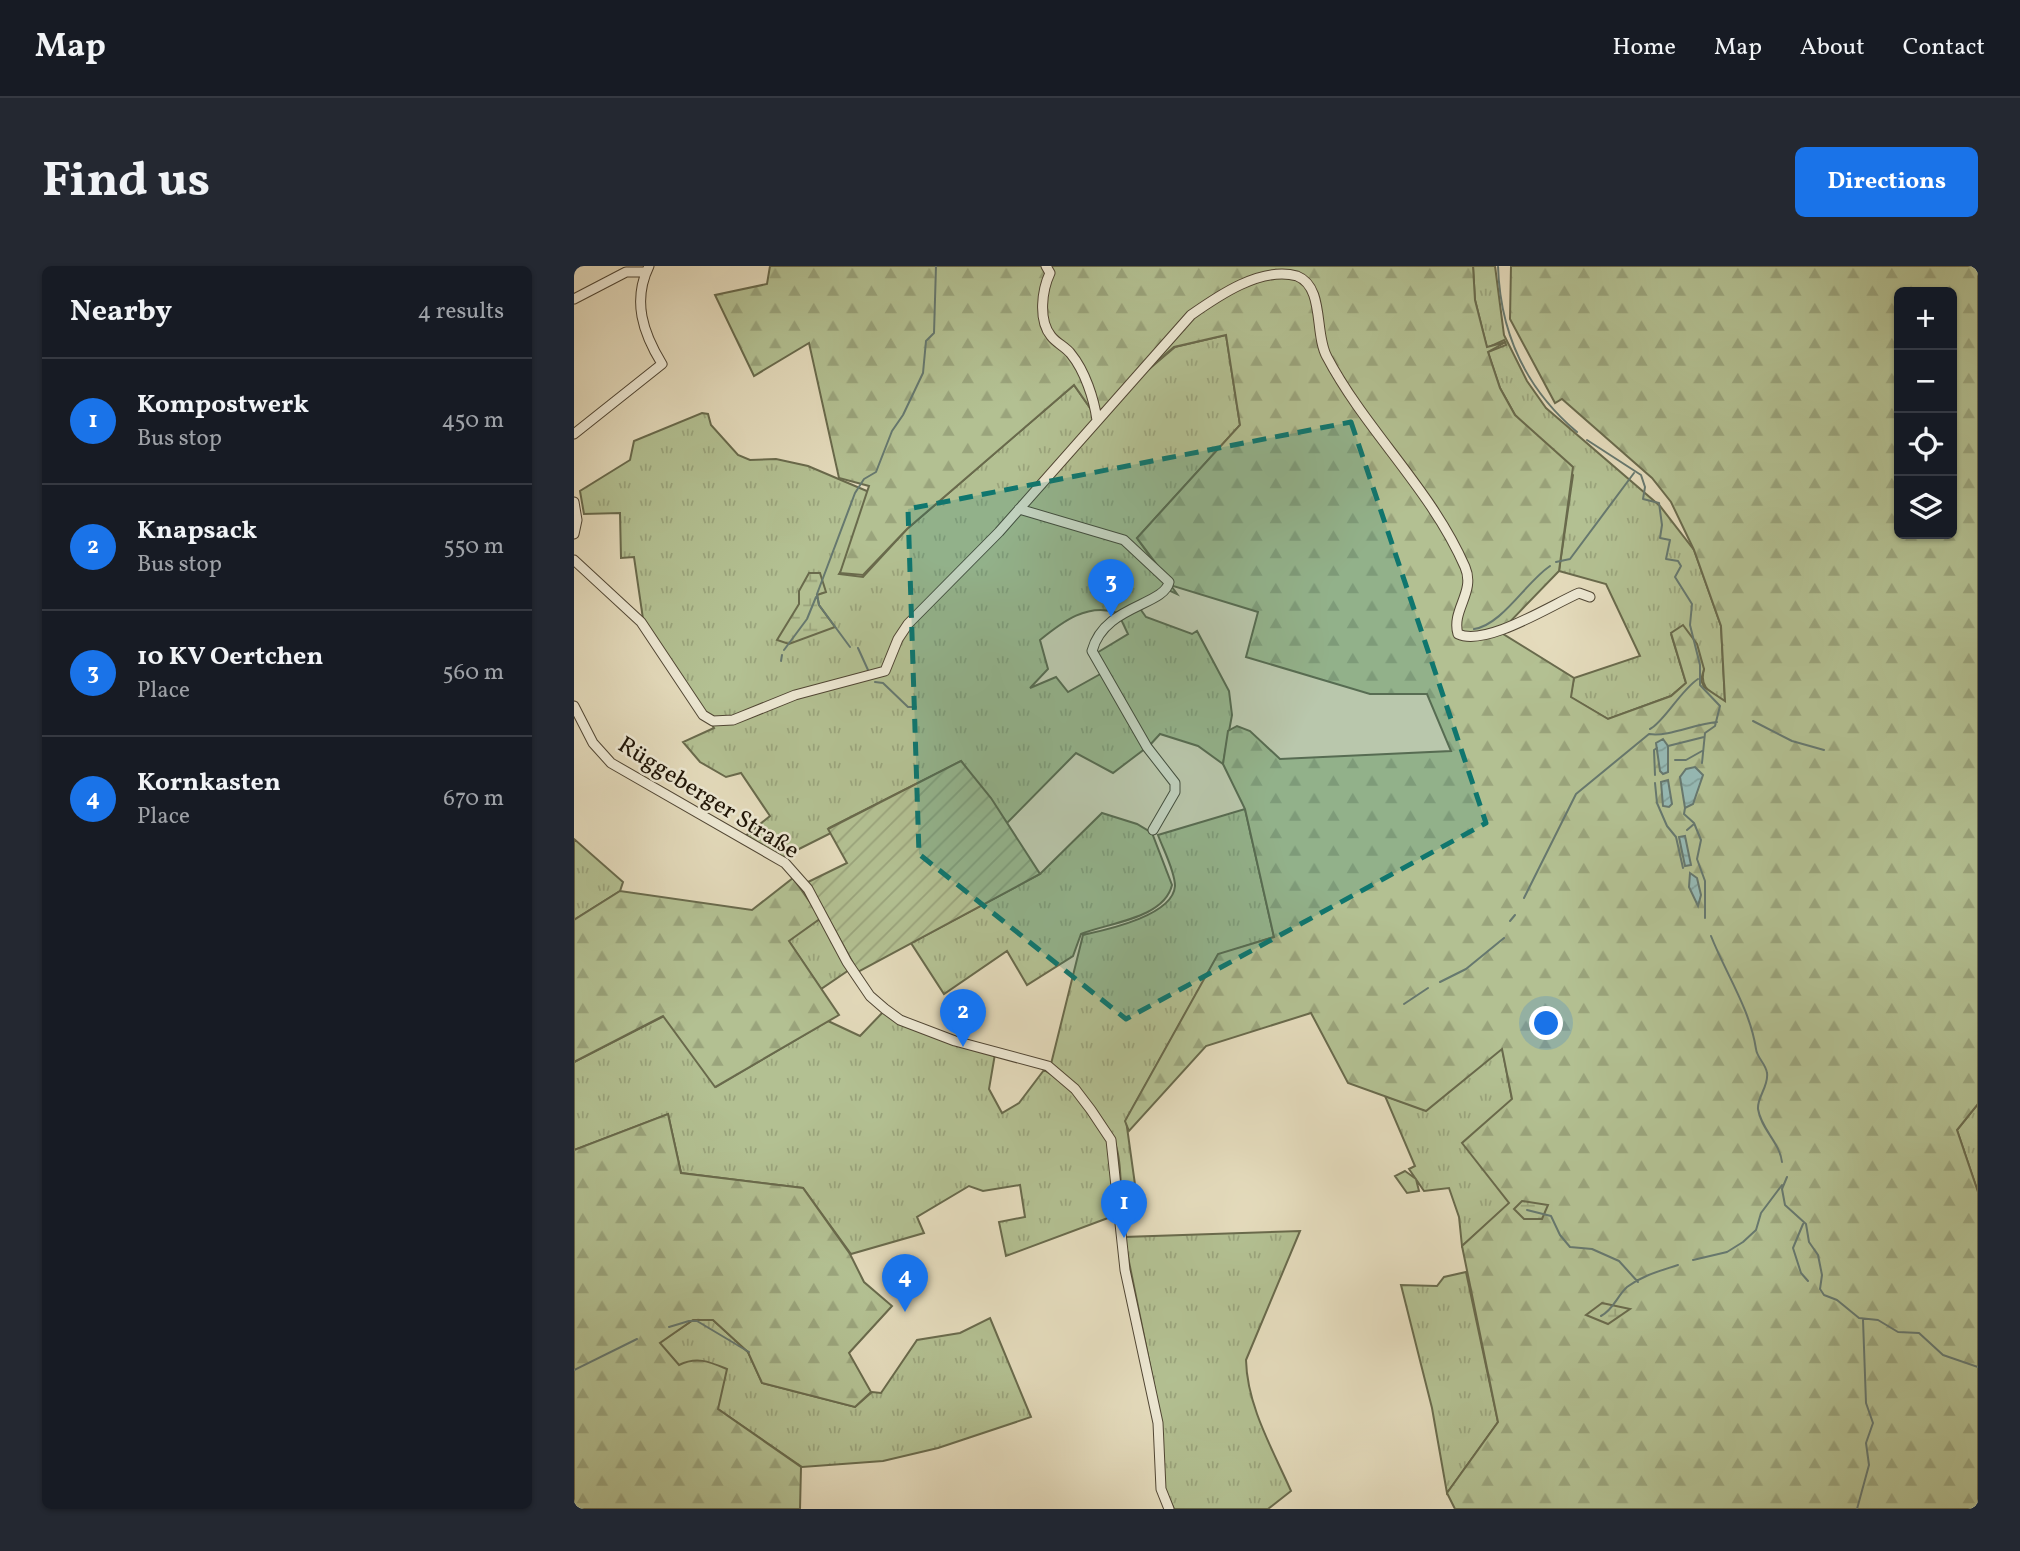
<!DOCTYPE html>
<meta charset="utf-8">
<style>
body{margin:0;font-family:Vollkorn,serif;background:#242831;color:#f1f3f6}
.controls{position:absolute;right:21px;top:21px;display:grid;overflow:hidden;border-radius:10px;box-shadow:0 2px 5px #0004}
.controls button{width:63px;height:63px;display:grid;place-items:center;padding:0;border:0;border-bottom:2px solid #363941;background:#171b24;color:#f1f3f6;font:35px sans-serif}
.you{position:absolute;left:973px;top:758px;width:24px;height:24px;margin:-18px;border:5px solid #fff;border-radius:50%;background:#1a73e8;box-shadow:0 0 0 10px #1a73e833}
.badge{display:grid;place-items:center;width:46px;height:46px;border-radius:50%;background:#1a73e8;color:#fff;font-size:23px;font-weight:700}
.pin{position:absolute;translate:-50% -58px;filter:drop-shadow(0 2px 4px #0008)}
.pin::after{content:'';position:absolute;top:37px;width:24px;height:21px;background:inherit;clip-path:polygon(0 0,100% 0,50% 100%)}
.list{margin:0;padding:0;list-style:none}
h2{display:flex;justify-content:space-between;align-items:center;height:91px;margin:0;padding:0 28px;font-size:30px}
h2 small{font-size:23px;font-weight:400;color:#9ea1a6}
.list li{display:grid;grid-template-columns:46px 1fr auto;gap:21px;align-items:center;box-sizing:border-box;height:126px;padding:0 28px;border-top:2px solid #363941}
.list b{display:block;font-size:26px;white-space:nowrap}
.list p{margin:0;font-size:23px;white-space:nowrap;color:#9ea1a6}
.list em{font-size:23px;font-style:normal;color:#9ea1a6}
.icon{flex:none;width:38px;height:38px;fill:none;stroke:currentColor;stroke-width:2;stroke-linecap:round;stroke-linejoin:round}
.map{position:relative;flex:none;width:1404px;height:1243px;overflow:hidden;border-radius:10px}
header{display:flex;align-items:center;gap:42px;box-sizing:border-box;height:98px;padding:0 35px;background:#171b24;border-bottom:2px solid #363941}
header strong{font-size:33px}
nav{display:flex;gap:38px;margin-inline-start:auto;font-size:24px}
.intro{display:flex;align-items:center;justify-content:space-between;box-sizing:border-box;height:168px;padding:0 42px}
h1{margin:0;font-size:49px}
.button{padding:18px 32px;border-radius:10px;background:#1a73e8;color:#fff;font-size:24px;font-weight:700}
main{display:flex;gap:42px;padding:0 42px}
aside{flex:1;background:#171b24;border-radius:10px;box-shadow:0 2px 5px #0004}
.map>svg:first-child{display:block}
.grass{fill:url(#grass-tufts);stroke:#696a4c;stroke-width:2}
.forest{fill:url(#forest-firs);stroke:#696a4c;stroke-width:2;fill-rule:evenodd}
.wetland{fill:url(#wetland-marsh);stroke:#696a4c;stroke-width:2}
.garden{fill:url(#garden-furrows);stroke:#696a4c;stroke-width:2}
.water{fill:url(#water-waves);stroke:#66786f;stroke-width:2}
.lines{fill:none;stroke-linecap:round;stroke-linejoin:round}
.stream{stroke:#66786f;stroke-width:2}
.minor-casing{stroke:#504634;stroke-width:11}
.minor{stroke:#ede8d3;stroke-width:9}
.marked{fill:#0f766e;fill-opacity:0.2;stroke:#0f766e;stroke-width:5;stroke-dasharray:14 9;stroke-linejoin:round}
.labels{text-anchor:middle;stroke-width:5;stroke-linejoin:round;paint-order:stroke}
.street-label{font-size:24px;fill:#1f1406;stroke:#ede8d3}
</style>
<header>
<strong>Map</strong>
<nav><a>Home</a><a>Map</a><a>About</a><a>Contact</a></nav>
</header>
<div class="intro"><h1>Find us</h1><a class="button">Directions</a></div>
<main>
<aside>
<h2>Nearby<small>4 results</small></h2>
<ul class="list">
<li><span class="badge">1</span><div><b>Kompostwerk</b><p>Bus stop</p></div><em>450 m</em></li>
<li><span class="badge">2</span><div><b>Knapsack</b><p>Bus stop</p></div><em>550 m</em></li>
<li><span class="badge">3</span><div><b>10 KV Oertchen</b><p>Place</p></div><em>560 m</em></li>
<li><span class="badge">4</span><div><b>Kornkasten</b><p>Place</p></div><em>670 m</em></li>
</ul>
</aside>
<div class="map">
<svg width="1404" height="1243" viewBox="0 0 1404 1243">
<defs>
<pattern id="grass-tufts" width="24" height="20" patternUnits="userSpaceOnUse" patternTransform="scale(1.75)"><rect width="24" height="20" fill="#b3c092"/><path d="M3 7l-1-3M5 7V3M7 7l1-3M15 17l-1-3M17 17v-4M19 17l1-3" fill="none" stroke="#9aa47c"/></pattern>
<pattern id="forest-firs" width="22" height="20" patternUnits="userSpaceOnUse" patternTransform="scale(1.75)"><rect width="22" height="20" fill="#b3c092"/><path d="M5 1l3.5 6h-7zM16 11l3.5 6h-7z" fill="#9aa47c"/></pattern>
<pattern id="wetland-marsh" width="20" height="14" patternUnits="userSpaceOnUse" patternTransform="scale(1.75)"><rect width="20" height="14" fill="#b3c092"/><path d="M1 5h8M5 5V1M11 12h8M15 12V8" fill="none" stroke="#9aa47c"/></pattern>
<pattern id="garden-furrows" width="10" height="10" patternUnits="userSpaceOnUse" patternTransform="scale(1.75)"><rect width="10" height="10" fill="#b3c092"/><path d="M-1 1l2-2M0 10L10 0M9 11l2-2" fill="none" stroke="#9aa47c"/></pattern>
<pattern id="water-waves" width="16" height="10" patternUnits="userSpaceOnUse" patternTransform="scale(1.75)"><rect width="16" height="10" fill="#96bab5"/><path d="M0 5q4-4 8 0t8 0" fill="none" stroke="#819f9a"/></pattern>
</defs>
<rect width="100%" height="100%" fill="#e4dbbc"/>
<filter id="stains"><feTurbulence type="fractalNoise" baseFrequency=".00286" numOctaves="4"/><feColorMatrix values="0 0 0 0 .2 0 0 0 0 .09 0 0 0 0 .02 0 0 0 .5 -.17"/></filter>
<radialGradient id="worn" r=".72"><stop offset=".6" stop-color="#630" stop-opacity="0"/><stop offset="1" stop-color="#630" stop-opacity=".3"/></radialGradient>
<path class="grass" d="M899 0H921L930 69 953 115 972 142 1086 240 1120 284 1147 360 1151 436C1136 426 1125 422 1130 403L1097 368 1112 417 1097 430 1034 453 996 431 1000 412 1066 390 1032 318 985 305 999 209 941 149 926 122 914 86 932 79 930 74 913 82 901 34Z
M652 69 666 159 563 272 603 328 590 322 562 337 572 351 618 368 623 365 655 425 658 449 649 498 624 480 586 468 575 480 521 388 554 368 544 347C514 336 488 356 466 374L474 403 456 422 482 411 494 426 530 406 572 482 539 507 502 487 433 557 387 495 255 562 257 567 207 592 170 571 196 550 167 507 152 511 126 496 109 476 140 462 69 353 60 291 47 292 46 247 10 248 6 225 56 194 60 175 128 147 134 148 137 159 164 189 176 194 202 193 234 200 314 234 265 308 289 311 333 263 500 119 521 149 601 81Z
M671 543 700 671 644 689 552 854 564 940H548C546 922 548 898 542 880 532 852 501 815 477 798L509 669C531 664 599 650 601 620 601 605 589 583 584 569Z
M528 547 563 558 578 567 598 619C590 653 533 657 507 668L499 690 453 719 433 685 370 728 337 677 466 608Z
M0 573 49 616 46 625 0 654Z
M247 652 275 704 247 723 214 674Z
M309 746 328 758 421 788 415 823 428 847 445 837 470 804C495 818 525 848 534 877 540 899 539 926 542 949L432 990 425 956 451 951 446 919 409 925 395 920 343 951 350 967 277 988 229 922 107 907 94 848 0 884V796L90 750 142 821 254 755 286 770Z
M928 782 938 833 936 937 888 980 885 951 875 922 850 925 835 903 841 900 811 830 852 844Z
M1404 838V926L1383 864Z
M831 905 842 913 845 925 833 927 821 910Z
M726 965 672 1094C673 1140 699 1184 717 1225L694 1243H600L591 1224 585 1144 550 971Z
M892 1006 924 1156 873 1227 858 1142 827 1019 863 1020 870 1011Z
M416 1052 457 1151 364 1182 309 1195 228 1201 144 1143 85 1077 119 1054H139L174 1086 188 1117 281 1141 298 1126 307 1127 343 1074 386 1067Z"/>
<path class="forest" d="M196 0H899L901 34 913 81 932 76 914 86 926 122 941 149 999 201 985 305 926 366 1000 412 997 431 1034 453 1097 430 1112 417 1097 367 1109 359 1123 378 1130 403 1127 414 1130 421 1151 435 1147 360 1120 284 1097 236 1078 212 988 133 981 137 936 53 937 0H1404V838L1383 864 1404 926V1243H881L873 1227 924 1156 888 980 935 937 888 877 938 833 928 783 852 845 774 817 737 747 632 780 555 865 551 855 644 688 700 671 671 543 649 498 654 465 663 460 676 465 706 493 877 485 853 428H796L672 391 684 346 599 320 563 272 666 159 652 69 600 81 521 149 500 119 333 263 289 309 266 307 295 220 265 212 235 77 180 110 141 29 193 18ZM1325 26H1378V268H1325Z
M219 612 247 652 215 675 265 749 141 821 89 750 0 796V654L46 625 178 644Z
M94 848 107 907 229 922 276 988 290 1016 318 1040 275 1087 297 1126 281 1141 188 1117 174 1086 139 1054H119L86 1077 105 1099C123 1090 136 1096 153 1103L144 1143 227 1201 226 1243H0V884Z"/>
<path class="wetland" d="M235 307H246L252 326 243 329 245 339 261 361 215 378 203 374 225 338V325Z
M948 935 974 939 968 953H950L940 943Z
M1028 1037 1056 1043 1034 1058 1012 1049Z"/>
<path class="garden" d="M387 495 417 532 466 608 284 706 234 616 273 597 254 563Z"/>
<path class="water" d="M1089 473 1094 480V506L1089 508 1086 505 1082 477Z
M1121 501 1129 509 1119 538 1111 542 1106 511 1112 503Z
M1094 514 1098 538 1095 541 1089 540 1087 516Z
M1111 570 1117 599 1111 600 1105 571Z
M1116 607 1123 612 1127 629 1124 640 1115 621Z"/>
<g class="lines">
<path class="stream" d="M924 0C926 66 952 123 1003 166
M1013 174 1067 209 1071 221 1069 233 1085 237 1088 259 1086 272 1096 274 1092 293 1104 295 1107 300 1101 311 1118 338 1116 359 1126 399V419L1146 440 1141 460 1131 467 1128 497
M982 296 996 293 1060 207
M900 363C928 359 952 316 976 300
M276 381 245 339 243 328 281 227 290 213 302 206 318 165 329 149 349 107 352 75 360 67 362 0
M284 382 294 404
M210 384 233 353 242 331
M207 395 208 389
M301 416 309 417 334 441H342
M1179 455 1218 475 1250 484
M1076 463C1089 457 1107 424 1124 413
M1094 480 1130 471
M1101 494H1112L1128 485
M1081 509 1080 484 1083 482
M1081 517 1083 537 1093 560 1102 571 1109 602
M1111 542 1110 548 1120 557 1127 574 1123 593 1131 615V652
M1113 564 1120 558
M950 632 1002 528 1075 468C1095 471 1120 458 1143 456
M936 655 941 649
M1137 670C1152 708 1176 743 1182 783 1183 792 1192 798 1193 807 1195 820 1183 831 1184 843 1187 863 1206 877 1208 896
M866 716 892 703 930 672
M830 738 854 722
M1213 911 1208 923 1211 939 1232 958 1235 976 1244 989 1248 1009 1246 1023 1250 1029 1263 1034 1285 1052 1304 1054 1324 1066 1345 1067 1369 1089 1404 1101
M953 944 977 950 986 969 996 981 1018 983 1045 995 1064 1016
M1229 958 1219 982 1227 1007 1234 1015
M1119 994 1153 986 1169 976 1182 964 1187 947 1208 919
M1027 1050C1040 1043 1043 1030 1053 1021 1069 1009 1086 1005 1104 999
M95 1061 115 1055H123L175 1086
M0 1104 63 1073
M1283 1243 1295 1199 1292 1177 1299 1157 1292 1137 1289 1054"/>
<defs>
<path id="minor" d="M472 0 476 7C468 24 464 54 477 70 482 77 492 81 497 88 511 105 520 133 523 154
M0 33 52 6H72
M0 168 88 98C69 67 58 35 75 0
M0 236 3 254 0 268
M445 243 550 274 595 316C590 340 530 339 518 385L573 481 601 517V526L579 564
M0 294 67 356 129 449 139 455 159 454 221 429 311 405 324 373 334 358 425 266 617 49C644 30 687 0 723 10 751 21 740 68 753 91 792 165 857 223 891 301 902 326 877 344 884 368 912 381 977 339 1005 327L1016 331
M0 440 19 477 37 497 211 597 234 623 273 696 296 730 311 743 326 754 381 775 474 800 501 823 517 844 537 874 551 1004 584 1157 587 1223 595 1243"/>
</defs>
<use href="#minor" class="minor-casing"/>
<use href="#minor" class="minor"/>
</g>
<path class="marked" d="M777 156 912 557 552 753 345 588 334 243Z"/>
<g class="labels">
<g class="street-label">
<text transform="translate(135 531) rotate(32)" y="8">Rüggeberger Straße</text>
</g>
</g>
<rect width="100%" height="100%" filter="url(#stains)"/>
<rect width="100%" height="100%" fill="url(#worn)"/>
</svg>
<div class="controls">
<button>+</button>
<button>−</button>
<button><svg class="icon" aria-label="locate" viewBox="0 0 24 24"><circle cx="12" cy="12" r="6"/><path d="M12 2v4M12 18v4M2 12h4M18 12h4"/></svg></button>
<button><svg class="icon" aria-label="layers" viewBox="0 0 24 24"><path d="M12 4l9 5-9 5-9-5zM3 14l9 5 9-5"/></svg></button>
</div>
<div class="you"></div>
<div class="pin badge" style="left:550px;top:972px">1</div>
<div class="pin badge" style="left:389px;top:781px">2</div>
<div class="pin badge" style="left:537px;top:351px">3</div>
<div class="pin badge" style="left:331px;top:1046px">4</div>
</div>
</main>
